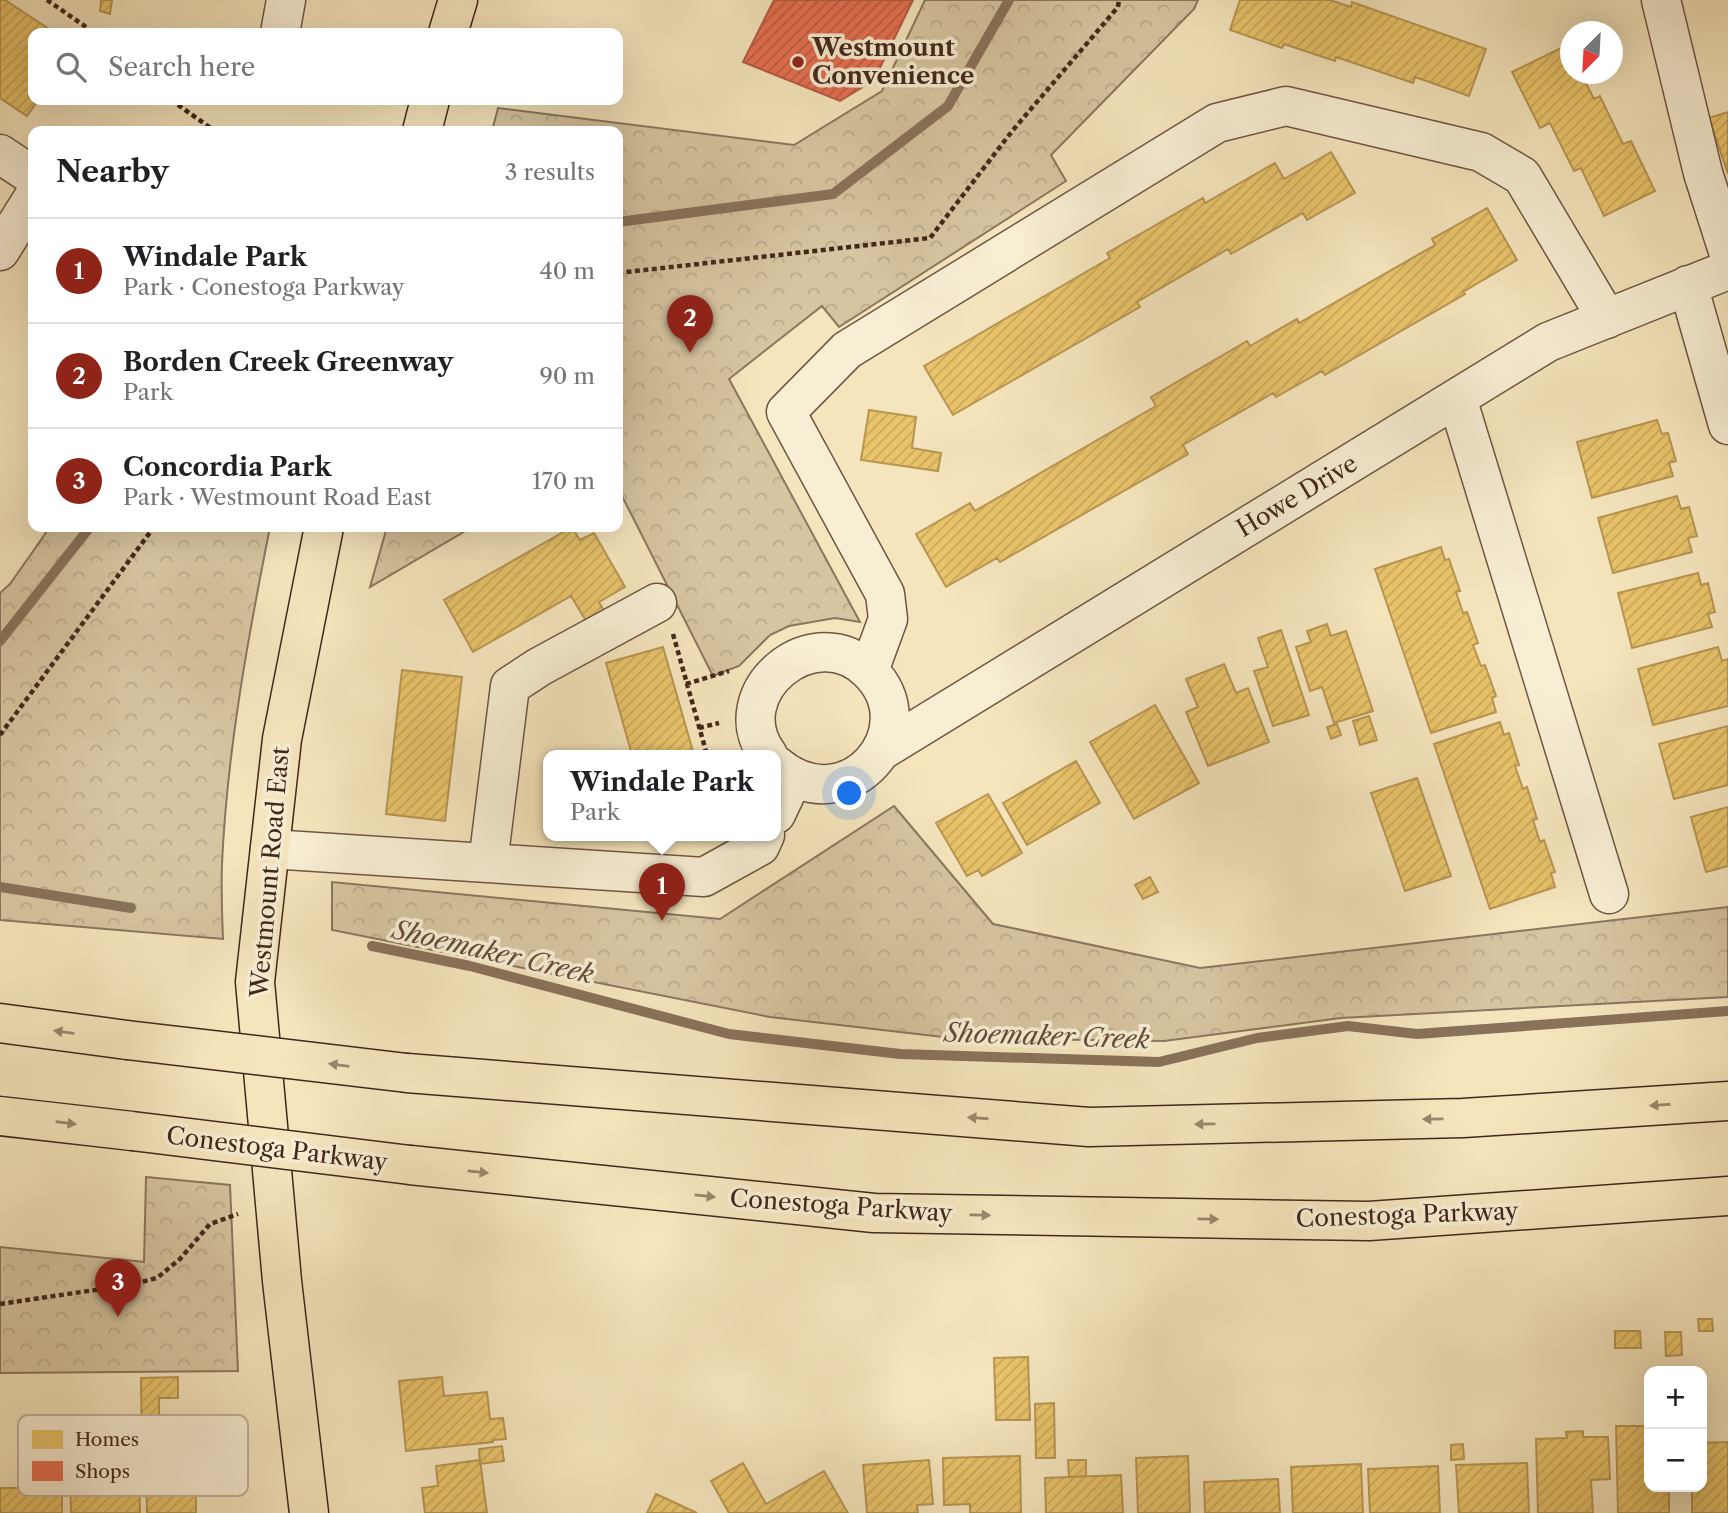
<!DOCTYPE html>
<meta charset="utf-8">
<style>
body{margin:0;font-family:"Libre Caslon Text",serif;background:#f6f6f6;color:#202124}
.controls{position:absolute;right:21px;bottom:21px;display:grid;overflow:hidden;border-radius:14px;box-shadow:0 7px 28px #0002}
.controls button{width:63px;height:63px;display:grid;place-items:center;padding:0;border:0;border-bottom:2px solid #e0e0e0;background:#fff;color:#202124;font:35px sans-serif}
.compass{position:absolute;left:1560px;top:21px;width:63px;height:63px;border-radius:50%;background:#fff;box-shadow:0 7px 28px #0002;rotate:204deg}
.you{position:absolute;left:850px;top:794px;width:24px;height:24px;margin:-18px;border:5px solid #fff;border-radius:50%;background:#1a73e8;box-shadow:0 0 0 10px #1a73e833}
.badge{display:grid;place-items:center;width:46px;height:46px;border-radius:50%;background:#8f2418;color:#fff;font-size:23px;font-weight:700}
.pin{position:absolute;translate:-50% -58px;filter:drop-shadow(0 2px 4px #0008)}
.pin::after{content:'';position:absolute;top:37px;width:24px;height:21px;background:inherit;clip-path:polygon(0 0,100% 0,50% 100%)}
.popup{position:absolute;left:543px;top:750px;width:238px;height:91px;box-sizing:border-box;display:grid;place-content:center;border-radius:14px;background:#fff;filter:drop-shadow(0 2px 5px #0005);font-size:23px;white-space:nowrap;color:#757577}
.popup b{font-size:26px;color:#202124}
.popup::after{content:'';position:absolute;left:50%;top:100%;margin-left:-14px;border:14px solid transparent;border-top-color:#fff}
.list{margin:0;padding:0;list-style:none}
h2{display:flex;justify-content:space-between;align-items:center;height:91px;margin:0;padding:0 28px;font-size:30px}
h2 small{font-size:23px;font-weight:400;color:#757577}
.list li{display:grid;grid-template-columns:46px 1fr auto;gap:21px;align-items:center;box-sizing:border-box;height:105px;padding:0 28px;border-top:2px solid #e0e0e0}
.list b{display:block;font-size:26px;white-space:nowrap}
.list p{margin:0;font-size:23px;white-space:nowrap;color:#757577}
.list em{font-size:23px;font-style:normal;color:#757577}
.icon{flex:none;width:38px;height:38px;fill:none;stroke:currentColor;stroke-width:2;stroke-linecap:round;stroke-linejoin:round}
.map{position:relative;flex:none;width:1728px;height:1513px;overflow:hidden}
.search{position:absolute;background:#fff;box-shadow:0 7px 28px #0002;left:28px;top:28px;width:595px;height:77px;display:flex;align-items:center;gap:18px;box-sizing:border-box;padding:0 24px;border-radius:14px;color:#757577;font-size:26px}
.panel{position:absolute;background:#fff;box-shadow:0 7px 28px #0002;left:28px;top:126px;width:595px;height:406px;border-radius:14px}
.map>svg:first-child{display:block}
.forest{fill:url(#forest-crowns);stroke:#8c765e;stroke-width:2}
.homes{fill:url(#homes-hatch);stroke:#b79552;stroke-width:2}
.shops{fill:url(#shops-hatch);stroke:#b65941;stroke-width:2}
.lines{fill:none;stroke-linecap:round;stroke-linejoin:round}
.stream{stroke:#89725b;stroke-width:10}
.minor-casing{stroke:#6f5644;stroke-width:41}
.major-casing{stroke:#42271b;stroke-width:41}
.highway-casing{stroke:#42271b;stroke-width:41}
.path{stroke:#42271b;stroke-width:4.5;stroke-dasharray:5 3.5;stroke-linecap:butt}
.minor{stroke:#f8eed4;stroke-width:38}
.major{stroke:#f5e5bd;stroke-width:38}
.highway{stroke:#f5e5bd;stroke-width:38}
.highway-bridge-casing{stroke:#42271b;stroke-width:41;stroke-linecap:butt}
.highway-bridge{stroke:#f5e5bd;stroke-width:38}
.oneway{fill:#9c866c}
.poi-dot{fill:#8f2418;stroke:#f8eed4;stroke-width:2.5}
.labels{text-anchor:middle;stroke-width:7;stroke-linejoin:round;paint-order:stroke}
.poi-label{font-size:24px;font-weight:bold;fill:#42271b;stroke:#f8eed4;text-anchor:start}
.street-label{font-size:24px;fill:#42271b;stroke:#f8eed4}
.water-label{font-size:26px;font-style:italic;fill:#654c3b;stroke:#f8eed4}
.key{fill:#f8eed4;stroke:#c1b29c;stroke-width:2}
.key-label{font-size:19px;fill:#42271b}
</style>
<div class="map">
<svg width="1728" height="1513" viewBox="0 0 1728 1513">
<defs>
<pattern id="forest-crowns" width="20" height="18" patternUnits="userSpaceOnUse" patternTransform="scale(1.75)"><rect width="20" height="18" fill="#d7c5a1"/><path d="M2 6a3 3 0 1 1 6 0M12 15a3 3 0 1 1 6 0" fill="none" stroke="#baa98a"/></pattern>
<pattern id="homes-hatch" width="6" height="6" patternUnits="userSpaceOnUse" patternTransform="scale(1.75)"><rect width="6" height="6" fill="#e9c46a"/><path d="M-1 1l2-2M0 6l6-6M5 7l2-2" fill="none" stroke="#c9a85b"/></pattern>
<pattern id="shops-hatch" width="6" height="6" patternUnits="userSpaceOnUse" patternTransform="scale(1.75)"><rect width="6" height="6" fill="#e76f51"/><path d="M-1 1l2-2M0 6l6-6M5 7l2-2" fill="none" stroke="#bd5b42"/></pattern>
</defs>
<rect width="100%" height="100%" fill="#f5e5bd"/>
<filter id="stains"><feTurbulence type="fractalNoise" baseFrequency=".00286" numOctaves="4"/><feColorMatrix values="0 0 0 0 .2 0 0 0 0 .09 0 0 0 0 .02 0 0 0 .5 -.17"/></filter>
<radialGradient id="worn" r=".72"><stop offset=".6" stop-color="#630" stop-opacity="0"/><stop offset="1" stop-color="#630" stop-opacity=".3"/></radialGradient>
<path class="forest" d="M925 0H1198L1194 9 1051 155 1066 181 839 327 822 306 729 379 860 622 835 618 789 626 770 635 739 666 713 676 618 488V131H492L498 108 794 145 882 91Z
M50 527H270C248 638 227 751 222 864 221 889 222 914 223 939L0 920V593L10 584Z
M387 527H472L370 587Z
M894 806 993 924 1200 968 1728 907V997L1341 1018 1164 1041 952 1038 770 1017 332 930V882L720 919Z
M146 1177 230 1185 238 1371 0 1373V1247L144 1262Z"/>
<path class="homes" d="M0 0H5L55 33H33V100H38L27 116 0 98Z
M101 0H112L110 14 100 11Z
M1240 0H1330L1351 7 1352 2 1486 49 1469 96 1415 77 1413 83 1336 57 1335 61 1284 44 1282 48 1230 30Z
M1567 45 1570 51V74H1581L1594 99 1600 96 1623 144 1631 141 1655 191 1604 216 1581 168 1574 171 1550 123 1540 128 1512 72Z
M1728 112V174L1709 118Z
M1331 152 1355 193 1307 220 1303 213 1231 254 1228 249 1137 302 1140 307 953 415 924 366 1110 258 1107 253 1203 198 1205 203 1275 163 1284 179Z
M1487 208 1517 260 1463 292 1465 294 1325 375 1322 371 1276 397 1273 393 1183 445 1188 454 1000 562 997 558 946 587 916 534 970 503 975 511 1156 406 1151 397 1247 341 1250 346 1297 319 1299 323 1435 245 1432 239Z
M869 410 916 417 912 448 941 453 938 471 861 460Z
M1657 420 1662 434 1668 433 1676 461 1669 463 1673 476 1592 498 1577 442Z
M1677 496 1681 509 1689 507 1697 536 1688 538 1692 552 1613 573 1598 518Z
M572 527 580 540 594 533 625 587 599 602 604 611 586 621 571 596 473 652 444 600Z
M1441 547 1445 560 1449 559 1460 591 1456 592 1463 613 1467 612 1478 643 1473 645 1481 666 1485 665 1496 696 1492 698 1496 712 1431 733 1375 569Z
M1698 573 1701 585 1708 583 1715 612 1708 614 1712 627 1632 648 1618 593Z
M1327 624 1331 636 1346 631 1373 711 1334 723 1322 687 1310 691 1296 647 1311 642 1307 631Z
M1281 630 1309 715 1273 726 1254 671 1268 667 1258 638Z
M663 647 694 755H632L606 663Z
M1718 647 1722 661 1728 659V706L1653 725 1638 669Z
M1224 664 1236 693 1248 688 1269 742 1208 766 1186 712 1198 707 1186 679Z
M402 670 462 677 445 821 386 814Z
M1155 705 1199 783 1134 819 1090 742Z
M1369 716 1377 740 1360 745 1353 721Z
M1500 722 1504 735 1509 733 1519 765 1515 766 1523 789 1527 787 1537 819 1533 820 1540 842 1544 840 1555 872 1551 873 1555 887 1490 909 1434 744Z
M1337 724 1341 735 1331 739 1327 727Z
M1728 726V785L1674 799 1659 744Z
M1076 761 1100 803 1027 845 1003 803Z
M1417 778 1451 876 1405 891 1371 793Z
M988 794 1022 853 982 876 978 870 967 876 936 823Z
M1728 807V866L1706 872 1691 817Z
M1150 877 1158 892 1143 899 1135 885Z
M1698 1319H1712L1713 1331H1699Z
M1615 1331H1640L1641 1348H1615Z
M1665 1332H1681L1682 1355 1666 1356Z
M1028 1357 1030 1420H996L994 1358Z
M178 1377V1398H159V1422L195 1421 196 1513H147L146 1460H142L141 1378Z
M442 1377 444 1396 487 1392 490 1419 503 1418 506 1439 493 1440V1442L406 1451 399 1381Z
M1054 1403 1055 1458H1036L1035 1404Z
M1616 1426H1649V1487H1669V1513H1618Z
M1583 1431V1437H1608L1610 1479 1591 1480 1593 1513H1538L1536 1439 1567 1438 1566 1432Z
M1728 1442V1513H1692V1487H1702V1443Z
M1463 1444 1464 1459 1451 1460V1445Z
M502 1446 504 1461 480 1464 479 1449Z
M93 1454H115V1467H139L140 1513H71L70 1468 93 1467Z
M1020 1456 1021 1513H970V1504L944 1505 943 1458Z
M1188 1456 1190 1513H1138L1136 1458Z
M480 1460 487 1513H425L422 1488 438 1486 436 1466Z
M929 1460 933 1504 917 1505 918 1513H867L863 1465Z
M1068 1460H1086V1476L1069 1477Z
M743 1463 766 1504 824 1471 848 1513H729L711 1481Z
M1527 1463 1529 1513H1459L1456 1465Z
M1361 1464 1363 1513H1293L1291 1467Z
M1438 1466 1440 1513H1370L1368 1469Z
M50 1471H66V1493H62V1513H0V1488H50Z
M1121 1475 1123 1513H1046L1045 1478Z
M1278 1479 1280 1513H1205L1204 1482Z
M656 1494 697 1513H647Z"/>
<path class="shops" d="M774 0H913L874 80 840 101 743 62Z"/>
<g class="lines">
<path class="stream" d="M618 222 833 194 948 106 1009 0
M0 641 90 527
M0 887 131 908
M372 946 470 966 729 1034 900 1054 1159 1062 1257 1038 1348 1026 1417 1034 1728 1011"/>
<defs>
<path id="minor" d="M1661 0 1703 173 1728 251
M280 33 286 0
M0 154 33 176
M0 251 33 198
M1688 285 1728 425
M1457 398 1609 894
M869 671 888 619 885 594 786 412 847 350 1217 123 1286 106 1481 152 1522 176 1607 319
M881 751 1548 342 1728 270
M768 755C722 693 814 616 869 671 929 730 847 825 776 765
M776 814 793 778
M270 849 704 877 760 846 765 835
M488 863 510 686 539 667 657 603"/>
<path id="major" d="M448 33 458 0
M422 131 430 100
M309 1513 282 1281 255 982 282 739 324 527"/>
<path id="highway" d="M0 1023 127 1040
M407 1073 1089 1127 1463 1118 1728 1101
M0 1116 132 1131
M410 1165 874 1213 1369 1221 1728 1196"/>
</defs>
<use href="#minor" class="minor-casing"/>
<use href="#major" class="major-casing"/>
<use href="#highway" class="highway-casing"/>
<path class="path" d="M47 0 89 29
M171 100 215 131
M618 273 930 238 1013 130 1118 7 1119 0
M673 634 707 755
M686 684 729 671
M699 728 719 723
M0 735 154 527
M0 1304 129 1285 157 1278 180 1259 210 1224 238 1214"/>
<use href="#minor" class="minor"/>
<use href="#major" class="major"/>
<use href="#highway" class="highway"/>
<defs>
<path id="highway-bridge" d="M127 1040 407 1073
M132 1131 410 1165"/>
</defs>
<use href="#highway-bridge" class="highway-bridge-casing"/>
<use href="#highway-bridge" class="highway-bridge"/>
</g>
<defs><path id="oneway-solid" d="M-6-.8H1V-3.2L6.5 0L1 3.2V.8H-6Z" transform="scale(1.75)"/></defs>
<g class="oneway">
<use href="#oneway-solid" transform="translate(64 1032) rotate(-173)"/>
<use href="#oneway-solid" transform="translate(339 1065) rotate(-173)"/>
<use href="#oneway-solid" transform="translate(1660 1105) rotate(176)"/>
<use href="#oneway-solid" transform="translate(978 1118) rotate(-176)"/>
<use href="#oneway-solid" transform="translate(1433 1119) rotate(179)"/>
<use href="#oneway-solid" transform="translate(66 1123) rotate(7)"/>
<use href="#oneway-solid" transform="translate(1205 1124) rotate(179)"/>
<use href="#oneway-solid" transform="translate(478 1172) rotate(6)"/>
<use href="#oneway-solid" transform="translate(705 1196) rotate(6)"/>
<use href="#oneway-solid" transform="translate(980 1215) rotate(1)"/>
<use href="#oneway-solid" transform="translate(1208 1219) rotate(1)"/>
</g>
<circle class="poi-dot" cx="798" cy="62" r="7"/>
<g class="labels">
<g class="poi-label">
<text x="812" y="56">Westmount<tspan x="812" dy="28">Convenience</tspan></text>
</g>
<g class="street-label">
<text transform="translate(1297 496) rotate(-31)" y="8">Howe Drive</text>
<text transform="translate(270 872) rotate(-85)" y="8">Westmount Road East</text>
<text transform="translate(277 1149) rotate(7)" y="8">Conestoga Parkway</text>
<text transform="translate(841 1206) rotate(4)" y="8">Conestoga Parkway</text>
<text transform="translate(1407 1215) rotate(-2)" y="8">Conestoga Parkway</text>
</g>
<g class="water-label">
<text transform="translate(493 952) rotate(13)" y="9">Shoemaker Creek</text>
<text transform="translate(1047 1036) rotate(2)" y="9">Shoemaker Creek</text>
</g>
</g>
<rect x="18" y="1415" width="230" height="81" rx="10" class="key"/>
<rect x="32" y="1430" width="31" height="19" fill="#e9c46a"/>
<rect x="32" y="1461" width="31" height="20" fill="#e76f51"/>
<g class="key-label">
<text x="75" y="1446">Homes</text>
<text x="75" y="1478">Shops</text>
</g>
<rect width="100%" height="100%" filter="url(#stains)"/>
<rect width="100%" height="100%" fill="url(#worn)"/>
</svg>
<div class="controls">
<button>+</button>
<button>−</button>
</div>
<svg class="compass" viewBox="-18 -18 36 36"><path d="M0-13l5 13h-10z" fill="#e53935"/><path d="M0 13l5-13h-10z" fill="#757577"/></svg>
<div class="you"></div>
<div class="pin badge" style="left:662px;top:921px">1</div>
<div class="popup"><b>Windale Park</b>Park</div>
<div class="pin badge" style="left:690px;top:353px">2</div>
<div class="pin badge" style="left:118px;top:1317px">3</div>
<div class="search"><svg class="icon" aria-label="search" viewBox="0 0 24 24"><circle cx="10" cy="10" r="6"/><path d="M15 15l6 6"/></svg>Search here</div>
<section class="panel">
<h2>Nearby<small>3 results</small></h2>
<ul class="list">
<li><span class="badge">1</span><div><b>Windale Park</b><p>Park · Conestoga Parkway</p></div><em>40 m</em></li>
<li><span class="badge">2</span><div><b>Borden Creek Greenway</b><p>Park</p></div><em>90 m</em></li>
<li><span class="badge">3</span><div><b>Concordia Park</b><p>Park · Westmount Road East</p></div><em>170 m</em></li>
</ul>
</section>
</div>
